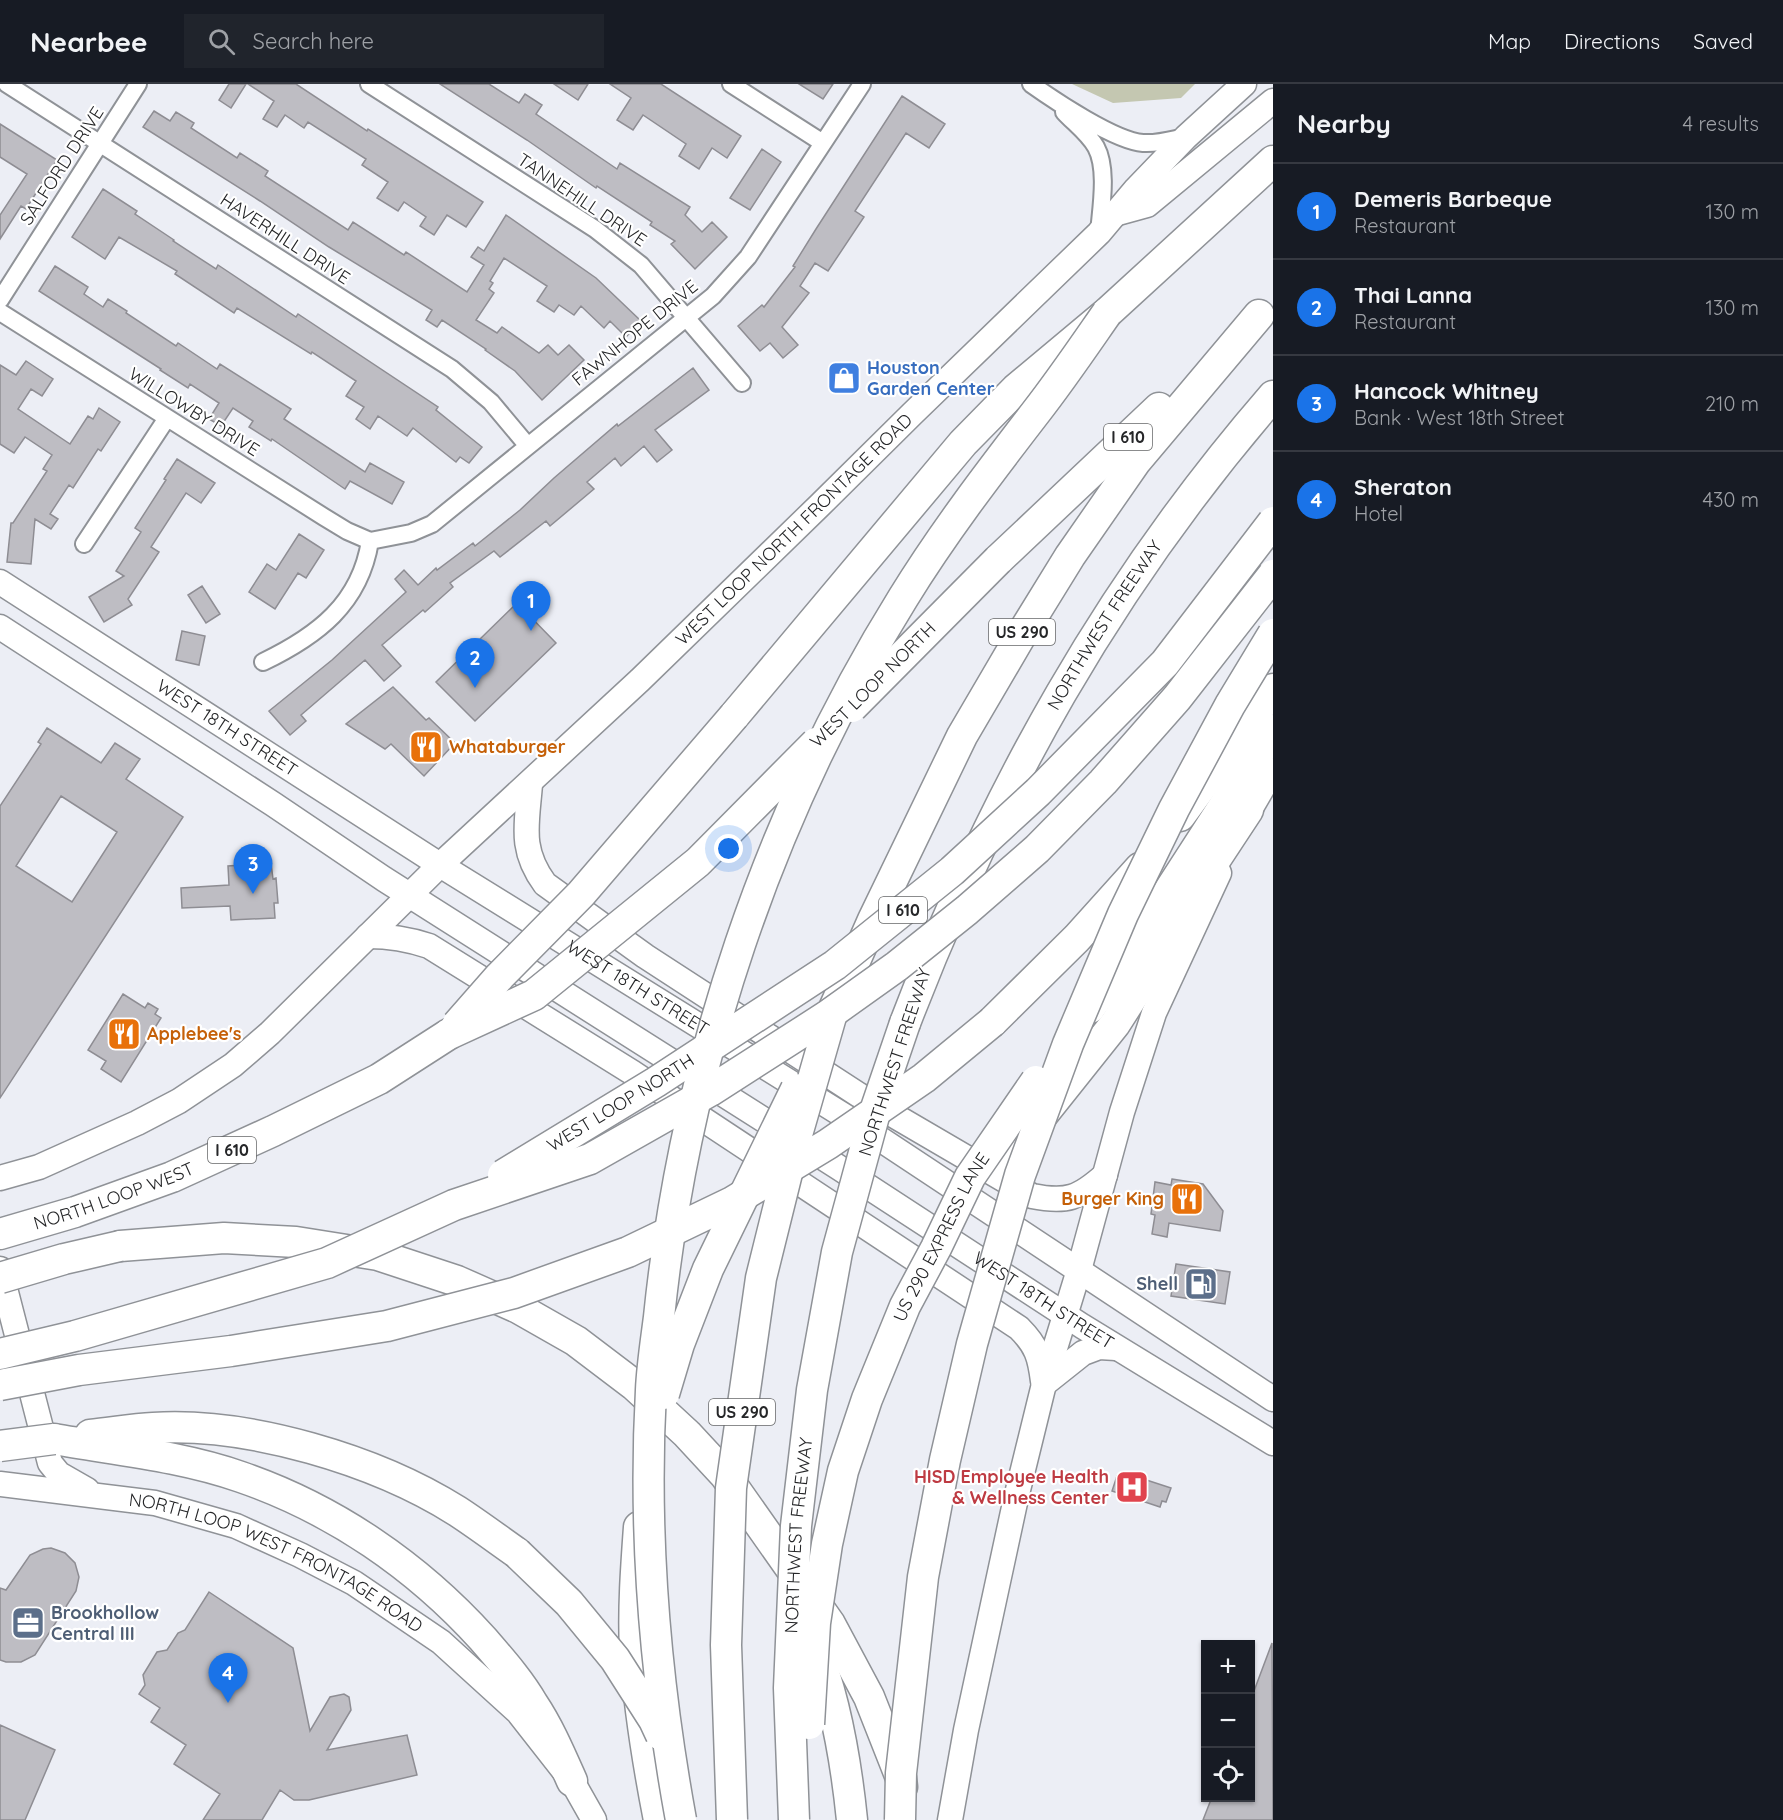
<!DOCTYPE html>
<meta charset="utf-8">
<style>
body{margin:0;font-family:Quicksand,sans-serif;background:#20242c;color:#f1f3f6}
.controls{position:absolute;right:18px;bottom:18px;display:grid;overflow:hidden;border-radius:0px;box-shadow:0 2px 4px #0004}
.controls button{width:54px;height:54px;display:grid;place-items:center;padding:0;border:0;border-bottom:2px solid #363941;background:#171b24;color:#f1f3f6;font:30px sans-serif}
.you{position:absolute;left:729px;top:765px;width:21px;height:21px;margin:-15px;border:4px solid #fff;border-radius:50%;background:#1a73e8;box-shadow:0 0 0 9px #1a73e833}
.badge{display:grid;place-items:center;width:39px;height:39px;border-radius:50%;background:#1a73e8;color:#fff;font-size:20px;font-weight:700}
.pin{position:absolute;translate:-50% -50px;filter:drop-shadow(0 2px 3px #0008)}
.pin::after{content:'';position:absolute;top:32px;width:21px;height:18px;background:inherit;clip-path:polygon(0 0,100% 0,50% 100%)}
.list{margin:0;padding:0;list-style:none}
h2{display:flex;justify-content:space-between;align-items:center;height:78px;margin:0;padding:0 24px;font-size:26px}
h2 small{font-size:20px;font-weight:400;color:#9ea1a6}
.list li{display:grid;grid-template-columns:39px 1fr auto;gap:18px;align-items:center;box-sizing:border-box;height:96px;padding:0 24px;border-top:2px solid #363941}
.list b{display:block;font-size:22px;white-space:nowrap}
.list p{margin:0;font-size:20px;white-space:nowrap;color:#9ea1a6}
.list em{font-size:20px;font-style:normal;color:#9ea1a6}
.icon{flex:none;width:33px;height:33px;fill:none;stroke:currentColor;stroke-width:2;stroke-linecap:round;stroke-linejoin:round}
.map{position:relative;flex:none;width:1273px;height:1736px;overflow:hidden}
header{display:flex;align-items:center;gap:36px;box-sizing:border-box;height:84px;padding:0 30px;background:#171b24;border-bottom:2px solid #363941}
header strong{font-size:28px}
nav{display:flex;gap:33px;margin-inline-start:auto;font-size:21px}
.search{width:420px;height:54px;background:#20242c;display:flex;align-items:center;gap:15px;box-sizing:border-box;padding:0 21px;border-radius:0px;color:#9ea1a6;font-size:22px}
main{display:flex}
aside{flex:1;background:#171b24}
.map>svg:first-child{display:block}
.green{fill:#c4c7b1}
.building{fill:#bebdc3;stroke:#8e8d93;stroke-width:1.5;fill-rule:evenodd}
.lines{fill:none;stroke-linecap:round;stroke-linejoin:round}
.minor-casing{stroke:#8f9297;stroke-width:20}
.secondary-casing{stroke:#8f9297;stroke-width:27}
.motorway-casing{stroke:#8f9297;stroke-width:33}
.minor{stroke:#fff;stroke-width:16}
.secondary{stroke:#fff;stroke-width:24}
.motorway{stroke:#fff;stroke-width:30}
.motorway-bridge-casing{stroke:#8f9297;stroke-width:33;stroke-linecap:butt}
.motorway-bridge{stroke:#fff;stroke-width:30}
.labels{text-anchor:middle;stroke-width:4.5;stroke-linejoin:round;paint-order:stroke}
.shield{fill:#fff;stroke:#666768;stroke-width:1.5}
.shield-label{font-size:16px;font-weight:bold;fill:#252628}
.street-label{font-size:18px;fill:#252628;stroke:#fff}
.shop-label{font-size:18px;font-weight:bold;fill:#366cbe;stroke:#fff;text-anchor:start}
.food-label{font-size:18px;font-weight:bold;fill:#c56008;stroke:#fff;text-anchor:start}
.service-label{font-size:18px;font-weight:bold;fill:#4e5e75;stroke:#fff;text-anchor:end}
.health-label{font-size:18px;font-weight:bold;fill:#be3a42;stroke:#fff;text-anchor:end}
</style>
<header>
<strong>Nearbee</strong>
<div class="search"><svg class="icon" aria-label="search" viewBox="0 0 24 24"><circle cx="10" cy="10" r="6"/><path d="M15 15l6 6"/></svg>Search here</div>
<nav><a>Map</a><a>Directions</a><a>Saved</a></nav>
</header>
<main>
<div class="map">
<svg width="1273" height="1736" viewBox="0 0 1273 1736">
<rect width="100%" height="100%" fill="#eceef5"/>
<path class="green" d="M1072 0H1195L1181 14 1113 19Z"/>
<path class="building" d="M229 0H246L231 24 219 16Z
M248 0H296L367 47 368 45 483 118 466 143 447 131 434 151 420 142 426 133 404 118 398 127 377 114 388 98 362 81 366 75 308 38 304 44 285 31 277 43 263 35 274 17Z
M440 0H489L519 19 525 10 542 21 536 30 617 85 620 79 690 123 685 131 702 148 712 138 727 153 695 185 671 160 675 157 650 141 652 138 597 102 596 104 527 56Z
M554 0H588L578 16Z
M610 0H661L741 52 727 74 712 64 699 85 679 72 686 60 643 31 633 46 617 36 631 14Z
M799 0H833L823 15Z
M902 12 945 40 929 64 906 49 855 127 864 133 828 187 815 179 800 202 809 209 782 243 798 261 783 274 770 259 760 267 738 242 762 221 764 223 795 183 793 182 816 145Z
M154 27 170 37 176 28 194 39 191 44 237 74 240 69 268 87 265 92 348 146 353 138 404 171 406 168 467 208 484 181 471 173 478 163 484 167 506 131 596 194 641 237 626 253 610 237 604 244 581 222 574 231 559 221 554 228 537 217 547 202 504 174 490 197 493 199 489 205 494 209 476 236 497 249 502 243 539 269 548 261 558 271 569 261 584 276 542 316 515 287 485 266 486 265 442 236 437 243 426 236 432 226 329 163 260 117 143 43Z
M0 40 57 76 26 125 21 122 0 155V131L27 90 0 73Z
M762 65 781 78 750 126 730 114Z
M103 105 137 127 135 130 174 156 173 157 216 185 218 181 296 233 298 230 438 323 436 326 482 363 469 379 460 373 456 378 413 344 407 352 378 332 370 345 356 335 364 323 346 312 356 297 312 268 311 270 237 224 234 229 175 190 177 187 119 153 105 175 72 153Z
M55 182 88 203 84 210 103 223 108 215 127 227 126 229 176 262 178 259 217 285 220 280 291 325 284 335 365 388 370 379 404 398 392 420 350 397 345 405 272 355 271 357 249 343 253 337 233 324 221 342 209 335 219 319 190 300 188 304 160 286 161 285 39 207Z
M26 277 53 295 42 312 31 305 18 325 70 360 88 332 93 335 99 324 120 338 101 367 98 365 73 404 69 401 50 430 58 435 51 445 35 435 31 480 7 478 11 439H13L47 387 43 385 52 371 25 353 14 369 0 360V281L16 291Z
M693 284 709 306 655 346 672 366 657 378 644 362 621 382 615 374 587 398 594 405 550 442 546 437 500 473 494 467 450 499 453 503 425 528 423 526 382 561 401 582 384 597 365 576 301 631 306 637 290 651 269 627 332 576 406 508 395 495 404 486 418 501 436 484 437 486 473 459 475 462 520 426 554 394 617 340 618 342Z
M177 375 215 399 201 419 186 409 151 463 159 468 128 515 132 521 104 538 89 513 124 492 116 487 141 448 135 444 166 396 164 395Z
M299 450 324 466 306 494 298 489 275 525 249 508 267 480 276 486Z
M202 502 220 530 206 539 188 511Z
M517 519 556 559 475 637 436 598Z
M182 547 205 552 199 581 176 576Z
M393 603 426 636 429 634 455 659 424 692 391 660 385 665 346 640Z
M47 644 101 679 115 659 140 675 126 695 183 733 0 1014V722L41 660 38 658ZM61 712 117 748 72 818 16 782Z
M271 779 273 795 276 794 278 819H274L275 834 231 836 230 822 182 824 181 804 229 801 228 782Z
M123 910 145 924 148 919 158 925 155 930 161 934 121 998 101 985 106 977 88 966Z
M1172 1095 1203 1100 1223 1127 1220 1147 1169 1139 1167 1153 1152 1150 1155 1131 1151 1130 1155 1098 1171 1101Z
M1176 1180 1230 1188 1225 1220 1171 1212Z
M1128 1390 1171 1404 1166 1418 1162 1417 1160 1423 1112 1407 1117 1392 1127 1395Z
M51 1464 65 1469 75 1479 79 1493 76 1507 35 1571 21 1578H6L0 1576V1504L6 1506 30 1471 43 1465Z
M209 1508 293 1564 310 1647 330 1613 344 1610 349 1613 351 1626 327 1666 407 1651 417 1691 309 1716H294L280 1706 262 1736H203L220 1710 174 1680 186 1661 151 1638 160 1624 139 1610 145 1601 143 1591 157 1568 167 1566 178 1549 185 1546Z
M1272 1559 1273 1736H1203L1212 1713H1251V1615Z
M0 1641 55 1666 25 1736H0Z"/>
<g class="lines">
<defs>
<path id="minor" d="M7 0 452 285 491 318 527 361
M369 0 595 145 641 181 742 299
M731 0 823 59
M1031 0C1055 17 1115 57 1143 59 1158 60 1171 56 1185 53
M1064 28C1074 39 1088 49 1096 63 1108 85 1101 124 1099 149
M0 216 138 0
M0 228 324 433 347 447 370 457
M370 457 411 449 432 440 713 212 748 173 862 0
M84 460 167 334
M263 578C317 552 360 520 370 457"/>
<g id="secondary">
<path d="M1118 129 1147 121 1273 17"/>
<path id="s1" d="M0 498 440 781 862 1043 1273 1315"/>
<path id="s2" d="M0 543 273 720 384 795 838 1083 1082 1242 1273 1359"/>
<path d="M530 700C527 740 519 765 545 800L645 872 859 1011 1032 1112C1067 1119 1079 1114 1105 1091"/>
<path d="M1241 741 1273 686"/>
<path d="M368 852C390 852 408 855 429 862L633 989 1019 1244C1037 1262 1040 1273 1043 1297"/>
<path id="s3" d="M0 1094 39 1083 137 1039 179 1017 233 981 270 949 440 781 640 596 820 421 913 329 1099 149 1136 105 1186 53 1244 0"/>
<path d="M0 1185 50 1379 59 1390 87 1406"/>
<path d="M1044 1300 1083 1269 1099 1263 1116 1264"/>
<path id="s4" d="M0 1400 155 1419 236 1442 300 1471 354 1499 441 1558 518 1628 572 1697 594 1736"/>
<path d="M950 1736 966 1646 1016 1414 1044 1300 1079 1186 1122 1028 1154 929 1219 789"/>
</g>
<g id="motorway">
<path d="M998 476 1159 324"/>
<path d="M734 632 963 359 1016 305 1107 229 1273 77"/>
<path d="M1180 732 1273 605"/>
<path d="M1090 924 1138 855 1273 646"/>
<path d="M832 929 873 836 962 652 1020 553 1070 472 1136 377 1259 231"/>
<path d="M992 938 1077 854 1140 784"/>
<path id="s5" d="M905 939C994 707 1110 500 1273 312"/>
<path d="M1009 1073 1115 940 1166 860 1192 811 1248 726"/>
<path id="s6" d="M0 1150 75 1128 172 1093 273 1047 379 995 449 950"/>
<path d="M120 1162 224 1154 296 1158 378 1171 457 1197 518 1224 576 1257 634 1301 687 1350 725 1391 830 1540 869 1613 901 1694 902 1703"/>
<path d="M90 1351C111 1349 132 1345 153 1344 249 1338 376 1376 457 1427 477 1440 497 1455 517 1469"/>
<path d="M54 1355C116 1366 181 1372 241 1393 334 1425 417 1482 483 1555 501 1576 519 1596 533 1620 549 1644 560 1670 572 1697"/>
<path d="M639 1443C636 1484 633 1526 635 1567 639 1624 648 1680 659 1736"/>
<path d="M814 1561C836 1616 846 1677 852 1736"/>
</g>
</defs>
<use href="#minor" class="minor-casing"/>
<use href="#secondary" class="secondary-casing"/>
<use href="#motorway" class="motorway-casing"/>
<use href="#minor" class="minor"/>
<use href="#secondary" class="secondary"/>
<use href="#motorway" class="motorway"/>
<defs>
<g id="motorway-bridge">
<path d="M852 623 998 476"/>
<path d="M457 941 500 892 581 810 734 632"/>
<path d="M449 950 534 911 698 778 816 659"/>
<path id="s7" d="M503 1091 656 998 835 881 952 787 1038 708 1165 579 1273 438"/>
<path d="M0 1194 64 1175 120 1162"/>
<path d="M0 1270 75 1252 327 1179 454 1121 590 1075 710 1007 827 932 897 882 967 826 1037 765 1103 698 1177 614 1273 491"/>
<path d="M0 1301 79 1286 231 1267 387 1242 514 1209 628 1168 732 1118 828 1060 924 994 992 938"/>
<path d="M664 1310 679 1260 708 1185 796 1005"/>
<path d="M0 1362 54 1355"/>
<path d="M517 1469 569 1519 615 1575 654 1636 661 1651"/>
<path id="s8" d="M809 1640 815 1539 827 1460 843 1387 867 1315 905 1222 936 1164 970 1093 1036 997"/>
<path d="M681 1736C655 1594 643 1450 651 1306 652 1282 656 1257 659 1233 685 980 768 731 903 514 943 449 989 389 1036 328 1061 296 1084 262 1107 229"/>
<path d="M732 1736 726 1561 731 1404 761 1194 794 1061 832 929"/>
<path id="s9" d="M794 1736 789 1604 796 1442 812 1306 837 1168 877 1021 905 939"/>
<path d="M900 1736 901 1689 923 1493 945 1376 972 1260 1020 1091 1068 960 1123 830 1174 725 1230 621 1273 550"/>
</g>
</defs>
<use href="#motorway-bridge" class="motorway-bridge-casing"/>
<use href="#motorway-bridge" class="motorway-bridge"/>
</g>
<defs>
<symbol id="shop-square" viewBox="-11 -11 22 22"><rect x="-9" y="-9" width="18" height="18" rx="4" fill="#3f7fe0" stroke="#fff"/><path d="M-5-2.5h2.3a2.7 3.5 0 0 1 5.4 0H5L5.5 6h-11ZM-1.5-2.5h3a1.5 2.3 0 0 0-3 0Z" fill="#fff"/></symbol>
<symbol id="restaurant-square" viewBox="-11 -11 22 22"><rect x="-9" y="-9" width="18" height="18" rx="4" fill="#e8710a" stroke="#fff"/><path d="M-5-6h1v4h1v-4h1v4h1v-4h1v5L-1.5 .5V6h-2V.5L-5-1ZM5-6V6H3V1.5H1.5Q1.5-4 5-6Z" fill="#fff"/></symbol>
<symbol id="fuel-square" viewBox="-11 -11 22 22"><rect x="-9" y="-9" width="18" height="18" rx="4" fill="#5c6f8a" stroke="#fff"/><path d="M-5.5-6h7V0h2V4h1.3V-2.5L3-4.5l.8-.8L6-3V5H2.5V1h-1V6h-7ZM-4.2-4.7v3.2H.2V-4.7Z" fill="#fff"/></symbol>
<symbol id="hospital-square" viewBox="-11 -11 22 22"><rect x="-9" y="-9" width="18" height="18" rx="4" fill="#e0444e" stroke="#fff"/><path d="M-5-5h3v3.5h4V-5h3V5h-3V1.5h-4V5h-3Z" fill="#fff"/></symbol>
<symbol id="office-square" viewBox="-11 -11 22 22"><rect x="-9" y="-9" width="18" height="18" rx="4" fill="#5c6f8a" stroke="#fff"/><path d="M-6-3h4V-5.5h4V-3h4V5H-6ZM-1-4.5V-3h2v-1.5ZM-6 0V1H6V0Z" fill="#fff"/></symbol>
</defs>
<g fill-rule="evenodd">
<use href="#shop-square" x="825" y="275" width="38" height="38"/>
<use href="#restaurant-square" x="407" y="644" width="38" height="38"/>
<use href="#restaurant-square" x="105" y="931" width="38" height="38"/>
<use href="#restaurant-square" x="1168" y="1096" width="38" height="38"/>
<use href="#fuel-square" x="1182" y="1181" width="38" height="38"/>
<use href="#hospital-square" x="1113" y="1384" width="38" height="38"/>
<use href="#office-square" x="9" y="1520" width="38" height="38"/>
</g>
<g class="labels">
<g class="shield">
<rect x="1104" y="340" width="48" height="26" rx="4.5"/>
<rect x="989" y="535" width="66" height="26" rx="4.5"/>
<rect x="879" y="813" width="48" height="26" rx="4.5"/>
<rect x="208" y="1053" width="48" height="26" rx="4.5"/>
<rect x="709" y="1315" width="66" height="26" rx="4.5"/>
</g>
<g class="shield-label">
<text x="1128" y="359">I 610</text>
<text x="1022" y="554">US 290</text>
<text x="903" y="832">I 610</text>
<text x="232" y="1072">I 610</text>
<text x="742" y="1334">US 290</text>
</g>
<g class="street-label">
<text transform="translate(62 82) rotate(-57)" y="6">SALFORD DRIVE</text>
<text transform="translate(582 116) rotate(34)" y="6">TANNEHILL DRIVE</text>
<text transform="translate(285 155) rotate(33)" y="6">HAVERHILL DRIVE</text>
<text transform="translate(635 249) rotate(-39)" y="6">FAWNHOPE DRIVE</text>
<text transform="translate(194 328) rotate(32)" y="6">WILLOWBY DRIVE</text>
<text dy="6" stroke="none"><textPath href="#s3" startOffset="1036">WEST LOOP NORTH FRONTAGE ROAD</textPath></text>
<text dy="6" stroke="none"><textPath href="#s5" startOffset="446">NORTHWEST FREEWAY</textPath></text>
<text transform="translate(873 601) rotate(-45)" y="6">WEST LOOP NORTH</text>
<text dy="6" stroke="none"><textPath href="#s1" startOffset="270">WEST 18TH STREET</textPath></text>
<text dy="6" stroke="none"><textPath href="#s1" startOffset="756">WEST 18TH STREET</textPath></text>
<text transform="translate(895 978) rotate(-72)" y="6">NORTHWEST FREEWAY</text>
<text dy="6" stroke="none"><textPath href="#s7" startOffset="138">WEST LOOP NORTH</textPath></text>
<text dy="6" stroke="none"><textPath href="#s6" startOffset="120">NORTH LOOP WEST</textPath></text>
<text dy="6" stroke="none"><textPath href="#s8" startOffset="510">US 290 EXPRESS LANE</textPath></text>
<text dy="6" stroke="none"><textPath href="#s2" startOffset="1242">WEST 18TH STREET</textPath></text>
<text dy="6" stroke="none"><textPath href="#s9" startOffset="285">NORTHWEST FREEWAY</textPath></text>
<text dy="6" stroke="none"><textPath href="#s4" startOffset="291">NORTH LOOP WEST FRONTAGE ROAD</textPath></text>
</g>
<g class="shop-label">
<text x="867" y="290">Houston<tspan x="867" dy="21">Garden Center</tspan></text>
</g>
<g class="food-label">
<text x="449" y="669">Whataburger</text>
<text x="147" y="956">Applebee's</text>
<text x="1164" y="1121" text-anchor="end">Burger King</text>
</g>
<g class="service-label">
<text x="1178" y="1206">Shell</text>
<text x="51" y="1535" text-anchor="start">Brookhollow<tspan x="51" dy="21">Central III</tspan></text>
</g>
<g class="health-label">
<text x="1109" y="1399">HISD Employee Health<tspan x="1109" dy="21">&amp; Wellness Center</tspan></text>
</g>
</g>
</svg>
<div class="controls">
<button>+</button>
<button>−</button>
<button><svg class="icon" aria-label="locate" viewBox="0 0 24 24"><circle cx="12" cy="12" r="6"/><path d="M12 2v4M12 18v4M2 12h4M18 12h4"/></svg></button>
</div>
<div class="you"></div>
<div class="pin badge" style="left:531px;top:547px">1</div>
<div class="pin badge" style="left:475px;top:604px">2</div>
<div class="pin badge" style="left:253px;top:810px">3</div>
<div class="pin badge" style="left:228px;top:1619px">4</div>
</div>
<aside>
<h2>Nearby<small>4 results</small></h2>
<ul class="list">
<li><span class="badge">1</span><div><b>Demeris Barbeque</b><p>Restaurant</p></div><em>130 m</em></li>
<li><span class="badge">2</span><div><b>Thai Lanna</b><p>Restaurant</p></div><em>130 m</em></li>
<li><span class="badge">3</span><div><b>Hancock Whitney</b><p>Bank · West 18th Street</p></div><em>210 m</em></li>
<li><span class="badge">4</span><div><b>Sheraton</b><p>Hotel</p></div><em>430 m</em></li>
</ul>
</aside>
</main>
